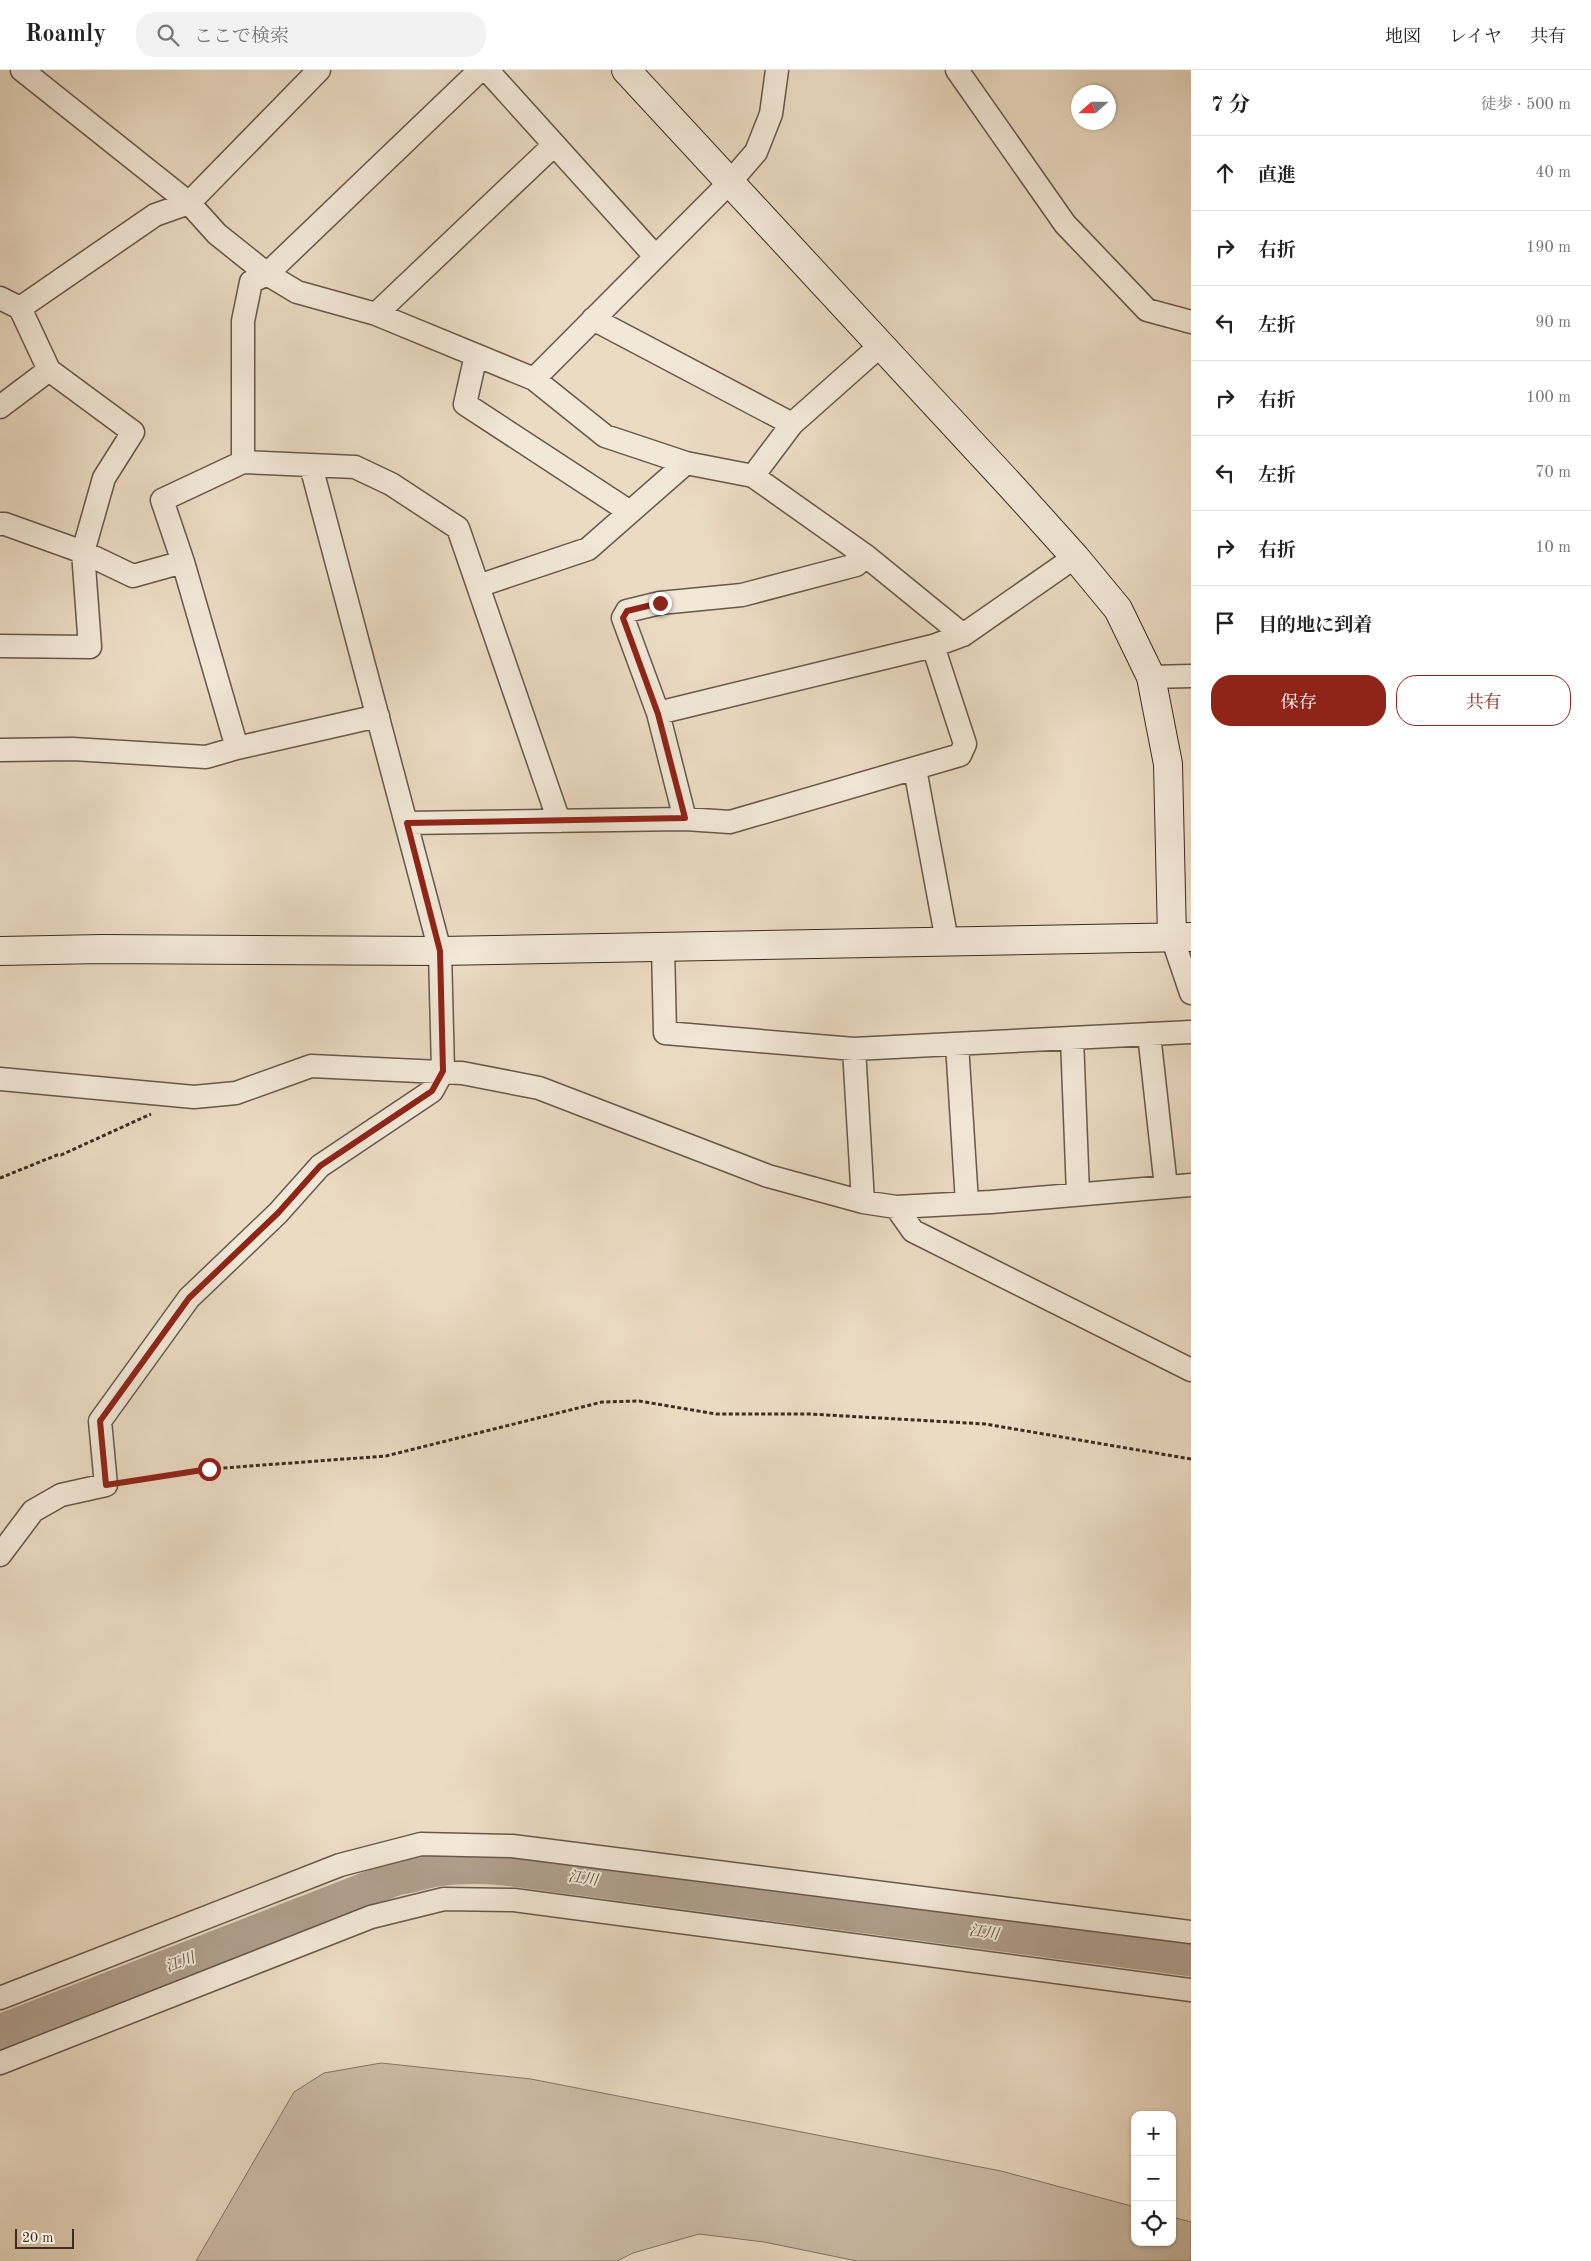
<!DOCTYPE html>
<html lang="ja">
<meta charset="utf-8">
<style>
body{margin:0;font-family:"Old Standard TT","Noto Serif JP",serif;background:#f2f2f2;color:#222}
.controls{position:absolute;right:15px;bottom:15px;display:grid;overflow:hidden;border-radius:10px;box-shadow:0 1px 4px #0004}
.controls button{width:45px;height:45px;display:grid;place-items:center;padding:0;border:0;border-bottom:1px solid #e0e0e0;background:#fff;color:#222;font:25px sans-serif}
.compass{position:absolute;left:1071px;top:15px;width:45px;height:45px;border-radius:50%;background:#fff;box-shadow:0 1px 4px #0004;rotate:249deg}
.scale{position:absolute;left:15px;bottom:12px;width:59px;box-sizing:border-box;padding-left:5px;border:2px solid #3c2b24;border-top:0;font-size:14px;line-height:18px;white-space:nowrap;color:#3c2b24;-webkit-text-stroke:4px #f2e8d8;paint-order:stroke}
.stop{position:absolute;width:15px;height:15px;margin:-11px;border:4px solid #8f2418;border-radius:50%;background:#fff}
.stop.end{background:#8f2418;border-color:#fff;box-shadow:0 1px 5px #0008}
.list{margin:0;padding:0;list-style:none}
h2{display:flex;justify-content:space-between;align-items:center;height:65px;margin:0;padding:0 20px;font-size:21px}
h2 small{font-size:16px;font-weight:400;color:#767676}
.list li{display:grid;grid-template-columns:32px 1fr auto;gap:15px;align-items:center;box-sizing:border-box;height:75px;padding:0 20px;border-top:1px solid #e0e0e0}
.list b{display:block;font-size:19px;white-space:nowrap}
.list em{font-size:16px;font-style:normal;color:#767676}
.actions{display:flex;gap:10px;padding:15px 20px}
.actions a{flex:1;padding:11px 0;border:1px solid #8f2418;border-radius:20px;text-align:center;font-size:18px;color:#8f2418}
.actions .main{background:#8f2418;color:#fff}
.icon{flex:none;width:28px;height:28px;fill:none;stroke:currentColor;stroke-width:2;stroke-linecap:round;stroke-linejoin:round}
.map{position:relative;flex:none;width:1191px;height:2191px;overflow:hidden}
header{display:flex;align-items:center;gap:30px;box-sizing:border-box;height:70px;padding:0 25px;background:#fff;border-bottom:1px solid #e0e0e0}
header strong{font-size:24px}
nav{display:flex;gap:28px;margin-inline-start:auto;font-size:18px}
.search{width:350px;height:45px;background:#f2f2f2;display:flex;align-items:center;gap:12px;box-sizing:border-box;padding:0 18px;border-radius:20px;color:#767676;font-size:19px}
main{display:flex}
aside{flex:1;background:#fff}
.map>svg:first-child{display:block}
.green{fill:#cdbda8;stroke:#847466}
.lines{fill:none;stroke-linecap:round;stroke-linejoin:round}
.river{stroke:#b09f8d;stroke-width:35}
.street-casing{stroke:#68574c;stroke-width:25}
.secondary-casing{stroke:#3c2b24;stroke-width:30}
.path{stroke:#3c2b24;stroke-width:3;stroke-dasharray:4 2.5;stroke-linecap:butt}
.street{stroke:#f2e8d8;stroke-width:22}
.secondary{stroke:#f2e8d8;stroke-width:28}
.route{stroke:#8f2418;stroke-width:6}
.labels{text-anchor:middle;stroke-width:4;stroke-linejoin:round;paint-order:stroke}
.water-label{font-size:15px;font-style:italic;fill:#5f4e44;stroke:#f2e8d8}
</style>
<header>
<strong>Roamly</strong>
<div class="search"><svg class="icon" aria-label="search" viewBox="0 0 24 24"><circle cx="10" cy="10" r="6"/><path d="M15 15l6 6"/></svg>ここで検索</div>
<nav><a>地図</a><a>レイヤ</a><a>共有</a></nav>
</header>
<main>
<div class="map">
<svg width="1191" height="2191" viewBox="0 0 1191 2191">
<rect width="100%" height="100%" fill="#ebdbc3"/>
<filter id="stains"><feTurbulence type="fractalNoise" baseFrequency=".004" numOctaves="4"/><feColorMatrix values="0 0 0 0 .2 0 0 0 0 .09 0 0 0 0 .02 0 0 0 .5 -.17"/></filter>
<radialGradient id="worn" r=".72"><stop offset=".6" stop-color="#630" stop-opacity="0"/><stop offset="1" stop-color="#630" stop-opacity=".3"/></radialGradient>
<path class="green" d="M381 1993 531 2009 1001 2101 1135 2137V2172H1172V2147L1191 2152V2191H857L764 2172 699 2164 633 2183 617 2191H196L294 2022 324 2003Z"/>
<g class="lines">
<path class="river" d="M0 1962 396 1808C410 1806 424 1801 438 1799 461 1795 482 1796 505 1798L1191 1889"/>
<defs>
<path id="street" d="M22 0 189 133 217 164 267 204 297 222 376 244 534 309 605 366 686 393 753 406 866 486 963 565
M487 0 655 186
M957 0 1065 154 1147 240 1191 252
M0 228 20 238 155 145 189 133 319 0
M376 244 554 75
M593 249 792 354
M476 285 465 334 630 442
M534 309 731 111 756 82 771 44 777 0
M0 337 49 300
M243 392V251L251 212 267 204 480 0
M753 406 792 354 881 275
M0 454H5L83 482 133 506 183 492
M478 516 588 479 686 393
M0 576 90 577 83 482 104 408 133 362 49 300 20 238
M1151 607 1191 606
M658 643 933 576 963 565 1075 487
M237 678 183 492 162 430 243 392 355 397 391 414 458 458 559 751
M0 680 73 679 206 687 237 678 378 646
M915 699 947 871
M685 749 658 643 623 548 627 541 660 533 742 525 856 495 866 486
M407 753 685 749 730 752 960 685 965 674 933 576
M1172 867 1191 923
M663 877 665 963 854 979 1191 962
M1149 964 1166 1117
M1072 968 1078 1124
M957 974 967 1133
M854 979 863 1132
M0 1009 194 1027 236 1023 311 996 462 1003 539 1018 768 1106 863 1132 896 1137 991 1132 1191 1115
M896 1137 913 1161 1191 1300
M0 1485 33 1441 61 1425 106 1415 100 1351 189 1228 278 1143 320 1096 432 1021 443 1001 440 881 311 396
M0 1928 340 1795 421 1774 512 1776 1191 1862
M0 1993 371 1847 444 1829 514 1830 1191 1920"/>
<path id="secondary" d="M626 0 1012 417 1075 487 1118 539 1151 607 1168 694 1172 867
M0 881 102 879 440 881 1191 867"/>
</defs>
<use href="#street" class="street-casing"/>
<use href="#secondary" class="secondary-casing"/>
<path class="path" d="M0 1108 57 1085H61L151 1044
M127 1412 209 1399 386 1386 602 1332 639 1331 716 1344H810L985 1354 1191 1389"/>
<use href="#street" class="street"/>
<use href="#secondary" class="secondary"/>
</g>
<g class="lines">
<path class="route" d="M209 1399 106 1415 100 1351 189 1228 278 1143 320 1096 432 1021 443 1001 440 881 407 753 685 748 658 644 623 548 627 541 660 533"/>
</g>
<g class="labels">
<g class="water-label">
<text transform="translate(583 1808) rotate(8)" y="5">江川</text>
<text transform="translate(984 1862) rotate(8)" y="5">江川</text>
<text transform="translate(180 1892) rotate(-21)" y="5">江川</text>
</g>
</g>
<rect width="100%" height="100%" filter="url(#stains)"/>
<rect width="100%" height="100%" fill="url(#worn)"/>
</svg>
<div class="controls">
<button>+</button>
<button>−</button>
<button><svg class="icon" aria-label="locate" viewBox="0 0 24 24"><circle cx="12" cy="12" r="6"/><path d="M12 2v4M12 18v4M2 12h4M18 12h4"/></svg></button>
</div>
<svg class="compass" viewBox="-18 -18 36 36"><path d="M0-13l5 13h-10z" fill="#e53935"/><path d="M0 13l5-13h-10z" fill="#767676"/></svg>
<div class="scale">20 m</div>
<div class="stop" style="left:209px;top:1399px"></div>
<div class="stop end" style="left:660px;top:533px"></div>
</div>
<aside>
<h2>7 分<small>徒歩 · 500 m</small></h2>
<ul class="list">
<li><svg class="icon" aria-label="ahead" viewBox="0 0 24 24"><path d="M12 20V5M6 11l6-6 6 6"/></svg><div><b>直進</b></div><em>40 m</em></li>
<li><svg class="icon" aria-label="right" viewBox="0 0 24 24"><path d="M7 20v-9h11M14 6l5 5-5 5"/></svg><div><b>右折</b></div><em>190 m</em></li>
<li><svg class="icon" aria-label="left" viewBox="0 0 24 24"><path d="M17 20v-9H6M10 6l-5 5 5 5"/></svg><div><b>左折</b></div><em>90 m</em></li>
<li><svg class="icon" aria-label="right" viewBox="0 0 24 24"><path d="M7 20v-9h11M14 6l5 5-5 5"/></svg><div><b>右折</b></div><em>100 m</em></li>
<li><svg class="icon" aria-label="left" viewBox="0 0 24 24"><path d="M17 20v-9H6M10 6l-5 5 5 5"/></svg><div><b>左折</b></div><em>70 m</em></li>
<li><svg class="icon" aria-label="right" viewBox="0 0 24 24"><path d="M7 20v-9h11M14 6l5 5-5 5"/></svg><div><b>右折</b></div><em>10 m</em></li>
<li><svg class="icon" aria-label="arrive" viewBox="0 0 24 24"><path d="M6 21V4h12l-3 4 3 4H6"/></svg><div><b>目的地に到着</b></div></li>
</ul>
<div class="actions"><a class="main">保存</a><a>共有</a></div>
</aside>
</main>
